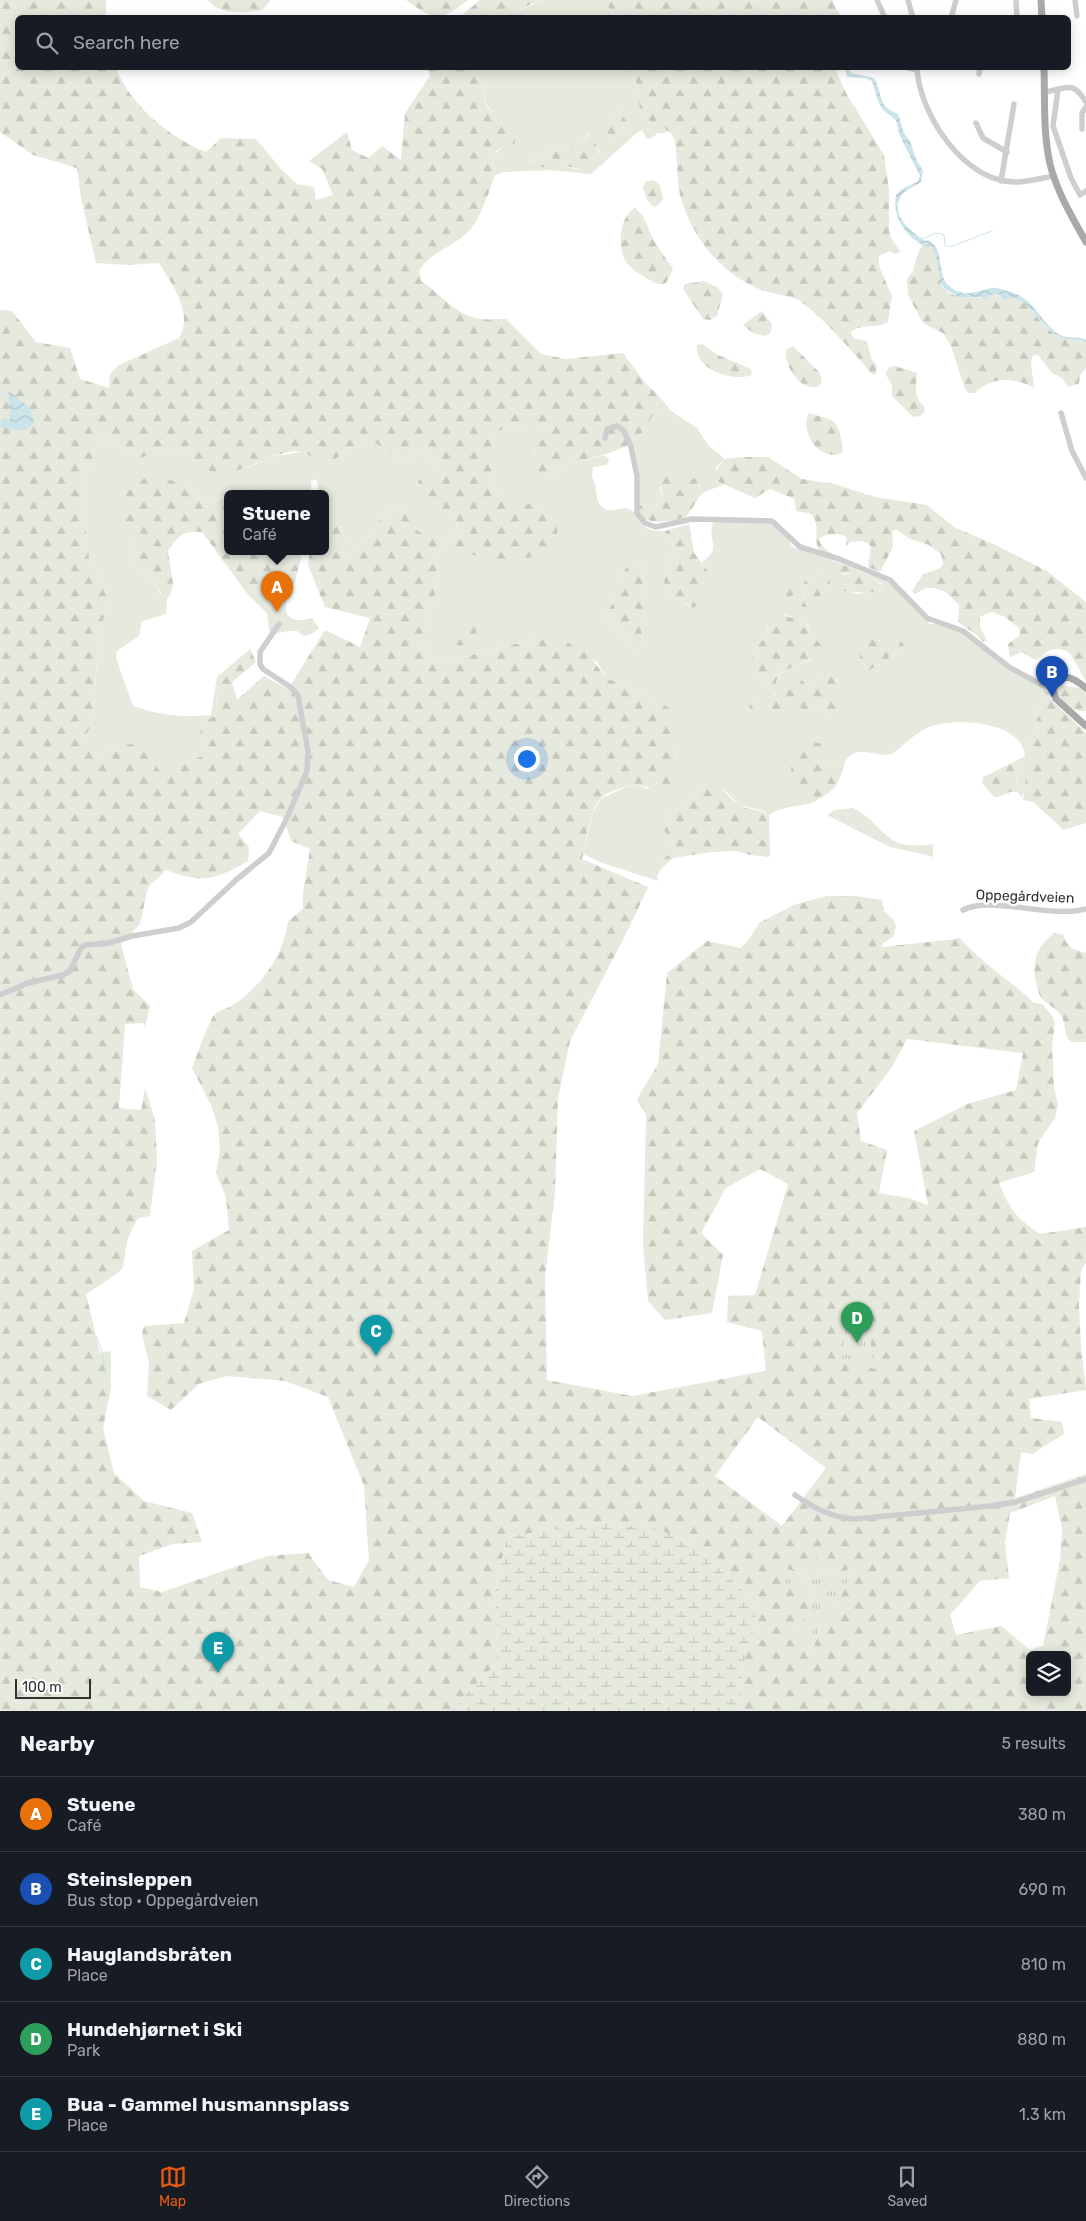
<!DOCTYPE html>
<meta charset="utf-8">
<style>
body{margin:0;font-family:Rubik,sans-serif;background:#20242c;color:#f1f3f6}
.controls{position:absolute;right:15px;bottom:15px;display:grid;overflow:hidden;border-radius:8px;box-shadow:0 2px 12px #0003}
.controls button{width:45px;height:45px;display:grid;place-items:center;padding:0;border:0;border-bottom:1px solid #363941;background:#171b24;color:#f1f3f6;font:25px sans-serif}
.scale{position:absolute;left:15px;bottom:12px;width:76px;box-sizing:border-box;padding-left:5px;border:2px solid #313131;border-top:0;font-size:14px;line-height:18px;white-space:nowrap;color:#313131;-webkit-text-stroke:4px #fff;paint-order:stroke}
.you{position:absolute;left:526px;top:758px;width:18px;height:18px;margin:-12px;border:4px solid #fff;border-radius:50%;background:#1a73e8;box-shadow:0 0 0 8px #1a73e833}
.badge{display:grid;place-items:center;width:32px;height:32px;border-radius:50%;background:#ea580c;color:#fff;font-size:16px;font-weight:700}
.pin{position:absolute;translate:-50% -41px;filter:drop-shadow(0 1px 2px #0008)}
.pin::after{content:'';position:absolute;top:26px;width:18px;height:15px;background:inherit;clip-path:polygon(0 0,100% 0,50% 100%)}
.popup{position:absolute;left:224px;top:490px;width:105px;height:65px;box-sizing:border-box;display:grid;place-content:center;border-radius:8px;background:#171b24;filter:drop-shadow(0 1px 4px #0005);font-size:16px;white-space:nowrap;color:#9ea1a6}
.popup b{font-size:19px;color:#f1f3f6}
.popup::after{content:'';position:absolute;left:50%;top:100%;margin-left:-10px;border:10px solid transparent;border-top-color:#171b24}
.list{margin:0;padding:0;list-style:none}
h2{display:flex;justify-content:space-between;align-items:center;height:65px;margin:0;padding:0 20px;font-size:21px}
h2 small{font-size:16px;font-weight:400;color:#9ea1a6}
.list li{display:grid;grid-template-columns:32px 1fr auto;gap:15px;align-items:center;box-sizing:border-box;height:75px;padding:0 20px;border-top:1px solid #363941}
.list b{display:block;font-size:19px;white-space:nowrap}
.list p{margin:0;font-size:16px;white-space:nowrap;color:#9ea1a6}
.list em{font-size:16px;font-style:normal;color:#9ea1a6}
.icon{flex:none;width:28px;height:28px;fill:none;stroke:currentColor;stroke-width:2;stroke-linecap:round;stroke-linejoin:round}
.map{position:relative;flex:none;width:1086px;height:1711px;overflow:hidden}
.search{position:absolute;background:#171b24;box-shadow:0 2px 12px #0003;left:15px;right:15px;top:15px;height:55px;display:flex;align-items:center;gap:12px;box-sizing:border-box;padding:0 18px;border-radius:8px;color:#9ea1a6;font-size:19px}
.sheet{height:440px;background:#171b24}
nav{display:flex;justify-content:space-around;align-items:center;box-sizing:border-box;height:70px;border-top:1px solid #363941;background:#171b24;font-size:14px;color:#9ea1a6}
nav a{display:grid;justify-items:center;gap:2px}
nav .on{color:#ea580c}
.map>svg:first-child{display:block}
.green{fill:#e6e9dd;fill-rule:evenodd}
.forest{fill:url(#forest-firs);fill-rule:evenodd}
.wetland{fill:url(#wetland-marsh)}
.park{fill:url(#park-tufts)}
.water{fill:url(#water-waves)}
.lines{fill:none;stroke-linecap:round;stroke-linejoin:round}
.stream{stroke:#cbe4e9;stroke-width:1}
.minor{stroke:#cecece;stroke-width:5.5}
.major{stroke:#a9a9a9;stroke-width:7}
.labels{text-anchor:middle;stroke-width:5;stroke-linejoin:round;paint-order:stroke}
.street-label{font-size:14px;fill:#313131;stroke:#fff}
</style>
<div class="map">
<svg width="1086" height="1711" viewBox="0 0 1086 1711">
<defs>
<pattern id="forest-firs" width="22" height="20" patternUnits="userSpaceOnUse" patternTransform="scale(1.25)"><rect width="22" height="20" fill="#e6e9dd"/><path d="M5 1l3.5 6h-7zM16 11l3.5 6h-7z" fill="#c6c8be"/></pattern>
<pattern id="wetland-marsh" width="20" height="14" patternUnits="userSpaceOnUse" patternTransform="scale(1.25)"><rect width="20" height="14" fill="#e6e9dd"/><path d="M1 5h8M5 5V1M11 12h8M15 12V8" fill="none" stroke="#c6c8be"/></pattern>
<pattern id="park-tufts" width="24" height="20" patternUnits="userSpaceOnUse" patternTransform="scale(1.25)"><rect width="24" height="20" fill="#e6e9dd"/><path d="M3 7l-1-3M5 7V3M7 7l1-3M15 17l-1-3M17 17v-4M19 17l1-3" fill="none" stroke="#c6c8be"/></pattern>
<pattern id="water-waves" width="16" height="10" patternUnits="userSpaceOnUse" patternTransform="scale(1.25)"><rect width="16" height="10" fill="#cbe4e9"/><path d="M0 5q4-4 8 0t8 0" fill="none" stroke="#afc4c8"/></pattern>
</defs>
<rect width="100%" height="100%" fill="#fff"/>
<path class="green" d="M540 0H602L611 10 613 17 498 18 532 5Z
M475 68H628V75L636 81 642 114 669 131 665 133H658L650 139 646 138 643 131H639L591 174 550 170 503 172 494 176 493 155 501 149 493 112 488 107 485 101 483 83ZM618 110 632 128 627 132 623 129 619 130 613 141 606 133 605 118ZM588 133 600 153 585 170 529 162 539 154 583 143Z
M659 396 671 411 697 428 708 445 725 459 716 467 714 480 723 485 704 492 701 491 699 484 683 483 660 487 662 499 658 504 647 508 637 504 632 443 636 442 657 409Z
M537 423 543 426 545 432 533 455 548 477 569 465 604 455 609 459 607 465 593 467 592 477C598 485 594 498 601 506 610 516 622 504 631 510 646 521 638 532 665 531 667 537 672 542 673 549 673 557 670 560 667 567 663 579 663 593 668 605L680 601 690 607 708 571 702 562C723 547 707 543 713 522L773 523 789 540 792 547 849 566H838L843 575 851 573 853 576 850 582 843 588 857 594 881 590 882 584 866 574C893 579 910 602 929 621V624H938L958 631 1012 671 1046 690 1049 695 1044 697 1031 739 1026 786 1022 797 1017 792 1016 765 1012 763 1025 756C1022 720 952 717 927 728 914 734 903 746 892 754 875 758 855 742 844 764L819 766 818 760 821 744 809 793 814 802C801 807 780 806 769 815L764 811 739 805 724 789 705 788 694 798 673 812 664 830 675 851 661 860 660 866 662 868 657 876 658 881 600 862 583 854 592 815 600 799 626 787 638 785 648 789 677 757 671 743 670 709 623 683 607 679 597 662 536 632 535 639 443 662 426 654 422 636 434 598 438 572 437 556 443 545 451 543 477 556 545 512 497 490 494 487 491 471V447L495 432 507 428ZM630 561 639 562 649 595 644 600 642 605 646 616 641 631 643 643 634 650 622 631 603 618 613 603 607 597 610 590 618 583ZM825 573 830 584 817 588V599L813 601 802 600 806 597 805 590 815 576ZM785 614 808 624 811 634 821 645 812 660C804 661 781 671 777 678 774 682 775 692 775 697L781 704 749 705 767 695C768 682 762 679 752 672V652L767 635 766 626ZM879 640 888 644V648L893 651 900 648 901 653C892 654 889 654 886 663L867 668 860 659ZM815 673 830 676 838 680 834 702 837 704 835 721 822 711 797 708 804 685 811 682Z
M101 437 115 442 140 458 161 452 184 450 208 470 249 467 275 456 301 452 337 458 347 448 375 443 407 462 416 448 429 452 437 471 442 508 456 515 457 530 446 539 428 537 409 523 403 508 385 513 368 539 349 553 342 530 326 512V493H319L317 479 311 481V493H285L260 486 228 493 206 507 189 485 135 538 132 566 152 579 161 595 171 593 167 599 166 614 142 621 139 636 117 651 116 658 133 706C158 715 184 718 211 715L217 677 216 715 200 723 202 756 159 774 118 745 101 754 84 742 93 719 98 644 107 603 103 579 89 558 81 485Z
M283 570 292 584C282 606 281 627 312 618L319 628C314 632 308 638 302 635 296 631 302 632 295 631 289 630 278 633 272 635L269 630 267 613 249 596Z
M853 808C889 827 882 852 933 844V858L931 856 890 847 827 815 835 810Z"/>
<path class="forest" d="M0 0H106V17L18 18V68H116C130 105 170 138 206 152L221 138 256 139 281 169 297 184 314 187 316 200 333 195 322 169 309 161 347 132 352 150 368 158 382 146 401 160 405 113 430 76 428 68H475C478 73 482 79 483 85 484 93 483 101 488 108 499 120 516 123 515 143 510 146 497 148 495 153 491 159 495 169 494 176 492 187 482 209 477 220 462 246 434 248 419 270L421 281C441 294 456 316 481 319 489 320 498 319 506 319L541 354 566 359 623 353 645 383 659 396 657 409 636 442 612 452 569 465 548 477 536 478C527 461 537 447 545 432L543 426C533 422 506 428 495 432L491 447V471L494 487 497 490C513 497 563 513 557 535 555 543 549 549 544 555 524 559 495 561 476 556 464 552 456 542 443 545L437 556 438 572 434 598 422 636 426 654 443 662 535 639 536 632 542 630 549 632 589 655 607 679 623 683 671 709V743L679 763 670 785 663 790C655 789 642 785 636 785 626 786 607 791 600 799 589 811 586 844 582 859L648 887 629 928 570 1041 558 1098 555 1192 545 1277 547 1380 632 1396 766 1371 762 1331 727 1322 728 1296 755 1295 788 1184 760 1169 726 1188 701 1233 723 1255 712 1313 665 1320 648 1301 643 1246 646 1115 637 1099 658 1064 667 973 707 941 741 948 750 938 759 923 794 905 826 896H855L882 900 884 911 893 919 896 926 893 937 883 943 882 947 956 939 959 937C980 962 1010 980 1034 1003L1042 1004 1052 1016 1055 1022 1052 1046 1054 1087 1058 1105 1055 1118 1038 1143 1034 1172 999 1183C1011 1211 1015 1217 1040 1234L1086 1227V1263L1081 1270 1079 1305 1081 1347 1086 1390 1029 1399 1031 1418 1062 1422 1064 1434 1032 1454 1021 1452 1015 1498 1086 1474V1711H739L744 1662 758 1605 698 1548 658 1529 599 1522 507 1537 495 1591 499 1661 460 1700 459 1711H0V310L12 311 36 342 70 348 80 379 109 388 110 374 119 365 179 338C194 314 172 284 159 263L128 265 96 263 81 198 77 168 33 155 0 132ZM101 437 115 442 140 458 161 452 184 450C191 456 199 466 208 470 234 483 278 446 302 452 309 454 316 460 323 463L337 458 347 448 375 443 407 462 416 448 429 452 437 471 418 481 421 495 430 509H442L456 515 457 530 447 539C422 536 413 532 404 508L385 513 368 539 349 553 342 530 326 512V551H310L308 565 325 607 370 618 360 647 325 630 288 689 264 676 237 700 232 682 256 662 250 649 217 677 216 715 200 723 202 756 160 773 147 743 118 745 101 754 84 741 93 719 98 644 107 603 103 579 89 558 81 485ZM260 811 283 817 291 841 310 849 303 893V909L288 921C284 953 265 981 239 1001 232 1007 222 1009 215 1014 209 1020 196 1058 192 1068L211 1105 218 1126 220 1150 216 1173 226 1197 229 1230 192 1251 194 1289 184 1323 144 1326 142 1334 149 1363 147 1396 171 1410 199 1384 226 1376 285 1381 328 1397 364 1486 369 1560 354 1587 328 1580 308 1553 267 1556 162 1592 140 1587 139 1556 173 1544 202 1542 192 1513 144 1501 114 1473 103 1428 111 1388V1351L100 1353 86 1294C91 1291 119 1273 121 1270 126 1262 124 1252 127 1243 129 1235 134 1225 138 1218L150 1216 157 1160 155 1120 145 1088 141 1110 119 1108 125 1024 144 1023 145 1028 150 1006 133 989 121 944 140 924 148 887 166 870C203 884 215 880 248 861L249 847 238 834ZM907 1039 1023 1053 1016 1090 967 1104 914 1131 928 1205 908 1198 879 1193 887 1150 861 1141 857 1113 892 1067ZM846 1325 876 1368 842 1361ZM758 1417 826 1468 782 1526 715 1476ZM1055 1496 1062 1528 1060 1560 1043 1646 1030 1650 1001 1626 956 1635 950 1615 980 1581 1009 1578 1005 1543 1010 1513ZM785 1568 810 1578 816 1576 822 1568 831 1575 854 1568 835 1608 820 1627 813 1650 795 1625 809 1617 811 1607 809 1586ZM1030 1655H1067V1692H1030Z
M208 0H271L262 10C246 13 218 15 208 0Z
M406 0H468C437 23 437 22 406 0Z
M480 0H540L503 17H460Z
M602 0H833L835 7 842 17H613L611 10Z
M628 68H835L846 93 884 155 889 190V231L892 240 901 252 895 254 889 251 879 256V266L892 296 888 322C876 329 862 323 851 332L853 338 867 341 871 358 877 366 876 374H872C850 349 827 321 800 301 795 297 769 293 761 290 721 273 696 242 682 202 675 181 679 158 674 138 668 124 649 127 642 113 638 105 638 91 636 81L628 75Z
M618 110 632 128 628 133 623 129 619 130 618 138 616 141H613L606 133 604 118Z
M590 132 594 133 596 147 601 157 598 164 585 170 569 167H530L529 165 534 157 539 154 583 143Z
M653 180 660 185 663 199 659 205 654 207 647 200 643 188 645 182Z
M635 208 643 216 654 241 673 269 666 283C658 286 655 283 648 279 640 274 632 270 626 262 617 248 619 216 635 208Z
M929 244C931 247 934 251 936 254 941 267 933 286 953 295 962 299 975 294 984 300 992 291 994 293 1002 298 1005 299 1010 297 1014 298 1032 305 1040 325 1056 335 1065 342 1076 337 1086 342V368L1080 375 1079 384 1068 387 1062 378 1052 373 1038 355 1032 356 1031 363 1034 388C1015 377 991 376 975 393H968L965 389 951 346 943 333 923 323 908 295 907 279 913 271 919 250 922 246Z
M704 281 717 287 723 294 717 316 710 320 703 319 683 289 685 284Z
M762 311 772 324 771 332 766 336 753 333 743 325Z
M702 344 718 355 751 369 752 375C733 382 694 370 697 345Z
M793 346 820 373 822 382 818 387C800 391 784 366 786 350Z
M895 366 917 373C917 384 912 397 924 406L925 412 920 416 913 417 892 396V385L885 373 890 367Z
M809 413 831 420 836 424 840 433 843 452C821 464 799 433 809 413Z
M742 457H768L802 479 834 484 875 497 927 505 954 527 993 544 1047 571 1086 602V681C1076 668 1074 644 1051 650 1044 652 1042 658 1035 660L1022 652 1010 657 1008 644 1020 635 1019 628 1005 617 992 612 980 616V627L987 641 983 642 977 635 958 622 959 605 946 592 934 588H926L915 594 912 591 923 574 939 569 943 564 941 554 929 545 910 539 897 530 892 531 893 547 880 572 868 567 871 547 868 543 860 541 850 542 846 546 847 539 845 536C838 533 825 533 819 539L823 547 833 555 820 551C812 541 821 524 812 515 809 512 800 512 796 511L795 499 770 489 755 498 714 480 712 475 725 459Z
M671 473 675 476 674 483 696 478 701 491 704 492C696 499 693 509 686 517 669 521 654 526 639 515L637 504 647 508 658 504 662 499 661 476Z
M151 475 189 485 206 507 228 494V551H302C301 562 297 571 295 583L292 584 283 570 249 596 202 532C182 531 179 535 168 551L173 584 171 593 162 595 152 579 132 566 135 538 121 533 127 488Z
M260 486 285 493H231Z
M689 524 694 553 708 571 704 597 694 608 680 601 677 606 672 608 668 605C663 593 663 579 667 567 670 560 673 557 673 549 672 542 667 537 665 531Z
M636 560 639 562 649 595 644 600 642 605 646 616 641 631 643 643 639 649 634 650 622 631 603 618 613 603 607 597H602L603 592C619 587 622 574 630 561Z
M837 566H849L866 574 884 587C874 596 855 591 843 591V588L850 582 853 576 851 573 835 574Z
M825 572 829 576 830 584 818 588 821 595 810 607H803L800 604 806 597 804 582 806 580 811 582 815 576Z
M793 582 795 591 790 601 780 605 778 600 779 597Z
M780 613 792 618 797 613H802L811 634 821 645C821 661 814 657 803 662 797 665 787 669 781 673 773 679 778 687 774 695L781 704 779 713 769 716 751 713 749 705 767 695C768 682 762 679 752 672V652L767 635C766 623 768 618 780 613Z
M471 622H474C481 638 471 647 456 645L454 634 465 624Z
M887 635 889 637 888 648 893 651 897 650 900 642 902 641 905 645 901 653C886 654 891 656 884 666L879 664 869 670 860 659 861 646 872 640 882 641Z
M815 673C836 677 840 676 839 699L835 702 842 705 840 710 836 712 837 719 835 721 822 711 797 708 787 703 781 688 782 683 788 680 800 678 806 685 811 682V677Z
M1059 685 1080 688 1086 693V711C1073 713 1061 701 1055 689Z
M1047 696 1086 733V823L1064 830 1033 802 1023 800 1031 739 1044 697Z
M815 742 821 744 823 750 818 760 819 766 844 764C838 787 835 790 814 802L809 793 801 794C785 768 788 756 815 742Z
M1012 763 1016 765 1017 792C1008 789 1003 798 994 797L982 783 983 777Z
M717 785C725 790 730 799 738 804 747 811 760 808 769 815L770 856 768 857 750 855 736 851 711 852 673 858 662 868 660 866 661 860 675 851 664 830 673 812 694 798 705 788Z
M1054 933 1063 934C1067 948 1073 949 1086 953V1042H1071C1063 1035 1067 1023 1060 1014 1055 1007 1044 1003 1040 996 1038 992 1037 985 1036 981 1031 961 1038 946 1054 933Z"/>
<path class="wetland" d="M599 1522 658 1529 698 1548 758 1605 744 1662 739 1711H459L460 1700 499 1661 495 1591 507 1537Z"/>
<path class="park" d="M866 1321 876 1369 841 1361 846 1325Z
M817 1557 822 1568 831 1575 854 1568 835 1609 820 1627 813 1650 808 1651 803 1637 795 1624 809 1617 811 1607 809 1587 789 1589 785 1581V1568L810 1578 815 1575 806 1563Z"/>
<path class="water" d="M845 68H848L851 73 874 78C884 96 876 105 898 114L904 133 910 141 916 159 923 171 921 182C916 186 904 190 901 196 889 215 912 232 925 241L928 240C944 248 938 271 946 283 962 299 973 292 992 288 997 287 1006 291 1011 292 1033 298 1044 326 1060 335 1068 339 1078 335 1086 340V342C1076 337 1065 342 1056 335 1040 324 1032 305 1014 298L1003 299 999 295C991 292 989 297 984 300L980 297H958L945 289 940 282 936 256 930 245 924 246C905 235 892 217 896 195L902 189 917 182 920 176 900 136 896 120 883 110 878 101 872 81 866 78 847 77Z
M9 390C19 402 32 403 34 423 25 433 12 430 0 427L2 419H10C11 408 7 400 9 390Z"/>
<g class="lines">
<path class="stream" d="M920 239C930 238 933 230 944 235L945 245 950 247 992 231
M96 1336 102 1351 105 1374"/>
<path class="minor" d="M877 0 885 18
M908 0 913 18
M1016 0 1017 18
M1075 0 1077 16
M951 18 956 0
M909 68 917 70
M917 68C919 110 957 170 1000 180 1018 185 1036 179 1054 176
M979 74 980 68
M1058 90 1053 126 1071 178 1080 195 1086 191
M1045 92C1068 88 1072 80 1086 102
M976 123 983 138 1007 152
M1082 129V113L1086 107
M1001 181 1014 104
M1061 413 1072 451 1086 478
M605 438 607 429 617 426 624 431 631 447 637 476V513L645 523 656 527 692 519 772 521 800 547 839 559 890 580 927 618 963 631 1009 667 1042 685 1052 688
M963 910C990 895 1050 919 1086 909
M0 995 28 983 63 975 70 971 81 948 85 945 109 943 132 936 179 928 191 922 236 880 269 853 287 818 307 771 308 751 298 696 292 688 263 669 260 664V652L279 624
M795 1495C815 1509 831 1517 855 1519L991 1506 1016 1502 1086 1479"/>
<path class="major" d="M1041 0 1042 18
M1044 68C1045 100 1043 133 1050 164 1057 192 1072 217 1086 242
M1086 688C1077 681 1069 674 1057 679L1052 688 1056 699 1086 726"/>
</g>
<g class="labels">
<g class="street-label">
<text transform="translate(1025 896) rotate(2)" y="5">Oppegårdveien</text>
</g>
</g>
</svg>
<div class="controls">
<button><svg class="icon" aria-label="layers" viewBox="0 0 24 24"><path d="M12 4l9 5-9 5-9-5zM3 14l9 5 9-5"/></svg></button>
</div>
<div class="scale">100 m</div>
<div class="you"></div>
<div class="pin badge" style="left:277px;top:612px;background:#e8710a">A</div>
<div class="popup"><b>Stuene</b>Café</div>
<div class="pin badge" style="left:1052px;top:697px;background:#1a4fb4">B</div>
<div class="pin badge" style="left:376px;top:1356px;background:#0f9aa8">C</div>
<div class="pin badge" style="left:857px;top:1343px;background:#2e9e5b">D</div>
<div class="pin badge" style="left:218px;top:1673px;background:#0f9aa8">E</div>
<div class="search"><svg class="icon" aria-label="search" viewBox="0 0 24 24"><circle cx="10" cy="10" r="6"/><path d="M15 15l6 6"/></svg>Search here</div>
</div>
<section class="sheet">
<h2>Nearby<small>5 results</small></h2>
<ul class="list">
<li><span class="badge" style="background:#e8710a">A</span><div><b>Stuene</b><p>Café</p></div><em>380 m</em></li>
<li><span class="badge" style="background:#1a4fb4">B</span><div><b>Steinsleppen</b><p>Bus stop · Oppegårdveien</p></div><em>690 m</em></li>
<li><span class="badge" style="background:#0f9aa8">C</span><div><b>Hauglandsbråten</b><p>Place</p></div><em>810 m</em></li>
<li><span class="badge" style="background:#2e9e5b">D</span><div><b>Hundehjørnet i Ski</b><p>Park</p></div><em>880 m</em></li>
<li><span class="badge" style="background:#0f9aa8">E</span><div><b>Bua - Gammel husmannsplass</b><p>Place</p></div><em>1.3 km</em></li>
</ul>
</section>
<nav>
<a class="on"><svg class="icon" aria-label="map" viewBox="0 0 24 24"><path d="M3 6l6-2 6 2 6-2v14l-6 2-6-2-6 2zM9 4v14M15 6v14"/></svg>Map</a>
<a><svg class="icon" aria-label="directions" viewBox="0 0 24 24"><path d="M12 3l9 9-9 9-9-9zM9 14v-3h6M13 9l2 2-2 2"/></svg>Directions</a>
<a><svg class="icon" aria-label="saved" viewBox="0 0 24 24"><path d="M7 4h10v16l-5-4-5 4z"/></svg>Saved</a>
</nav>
